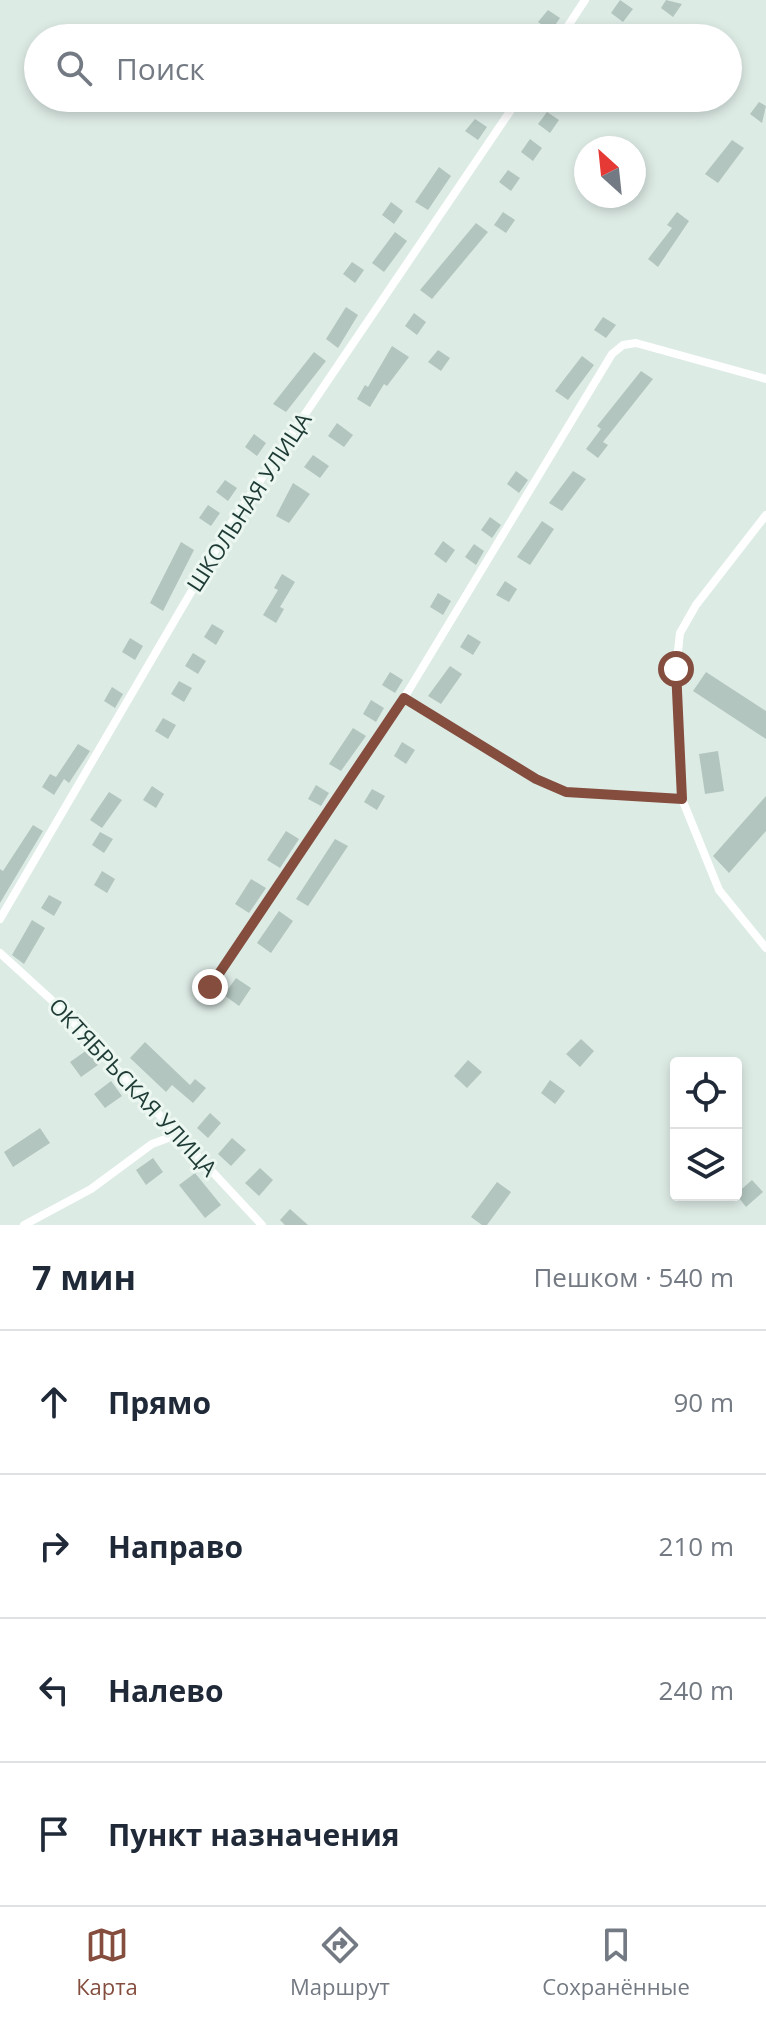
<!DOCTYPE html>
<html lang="ru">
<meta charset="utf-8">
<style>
body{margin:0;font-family:"Open Sans",sans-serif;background:#f2f2f3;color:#1f2937}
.controls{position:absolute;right:24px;bottom:24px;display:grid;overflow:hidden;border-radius:8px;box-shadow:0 4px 12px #0003}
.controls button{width:72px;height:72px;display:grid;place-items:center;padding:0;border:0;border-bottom:2px solid #e0e1e3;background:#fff;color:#1f2937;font:40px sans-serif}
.compass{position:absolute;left:574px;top:136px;width:72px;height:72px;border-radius:50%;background:#fff;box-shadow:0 4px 12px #0003;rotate:333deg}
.stop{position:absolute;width:24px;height:24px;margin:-18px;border:6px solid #844d3e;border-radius:50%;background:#fff}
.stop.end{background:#844d3e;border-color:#fff;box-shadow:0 2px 8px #0008}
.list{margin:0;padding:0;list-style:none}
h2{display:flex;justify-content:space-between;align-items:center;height:104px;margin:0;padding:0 32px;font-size:34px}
h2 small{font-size:26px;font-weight:400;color:#747a83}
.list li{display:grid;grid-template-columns:52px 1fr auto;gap:24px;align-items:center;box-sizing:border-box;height:144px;padding:0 32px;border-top:2px solid #e0e1e3}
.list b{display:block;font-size:30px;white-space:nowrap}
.list em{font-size:26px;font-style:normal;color:#747a83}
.icon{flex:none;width:44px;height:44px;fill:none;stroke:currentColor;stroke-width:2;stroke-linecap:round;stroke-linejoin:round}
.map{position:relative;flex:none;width:766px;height:1225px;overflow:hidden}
.search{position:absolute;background:#fff;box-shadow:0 4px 12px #0003;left:24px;right:24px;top:24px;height:88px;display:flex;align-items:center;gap:20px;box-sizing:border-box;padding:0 28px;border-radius:44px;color:#747a83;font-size:30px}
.sheet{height:680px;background:#fff}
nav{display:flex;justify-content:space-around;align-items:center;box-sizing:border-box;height:112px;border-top:2px solid #e0e1e3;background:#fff;font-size:22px;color:#747a83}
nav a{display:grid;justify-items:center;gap:4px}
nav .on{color:#844d3e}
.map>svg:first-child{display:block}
.building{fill:#b2c5be}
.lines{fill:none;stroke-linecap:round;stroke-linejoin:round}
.street{stroke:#fff;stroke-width:8}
.route{stroke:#844d3e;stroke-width:10}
.labels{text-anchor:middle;stroke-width:6;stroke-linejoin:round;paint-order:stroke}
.street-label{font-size:22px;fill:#1d3b34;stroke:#edf7f2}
</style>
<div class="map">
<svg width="766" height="1225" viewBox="0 0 766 1225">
<rect width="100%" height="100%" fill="#ddebe5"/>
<path class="building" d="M620 0 633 9 623 22 611 13Z
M666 0 682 4 673 17 661 8Z
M548 10 560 18 551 31 538 22Z
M759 102 766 106 762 123 750 114Z
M547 112 559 120 550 133 538 124Z
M475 119 487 127 478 140 465 131Z
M530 139 542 148 533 161 521 152Z
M732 140 744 148 718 183 705 174Z
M439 167 451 176 428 210 415 202Z
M508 170 520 178 511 191 499 182Z
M391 202 403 211 394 224 382 215Z
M503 212 515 220 506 233 494 225Z
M677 212 689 221 658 267 648 259 672 228 667 225Z
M476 223 488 232 432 299 420 290Z
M395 232 407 241 384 272 372 263Z
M352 262 364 270 355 283 343 274Z
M346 307 358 315 338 348 326 339Z
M414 313 426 322 417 335 405 326Z
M603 317 616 325 606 338 594 330Z
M392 346 409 357 387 386 384 384 370 407 357 399 365 385 368 387Z
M438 350 450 358 441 371 428 362Z
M314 352 326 361 286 412 273 404Z
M582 356 594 365 568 400 555 391Z
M641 371 653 379 603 442 608 445 598 458 586 449 601 429 597 426Z
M337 423 353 435 344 447 328 436Z
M254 434 266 443 257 456 245 447Z
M313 455 329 466 320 478 304 467Z
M516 471 528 480 519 493 507 484Z
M573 471 586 479 562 511 549 503Z
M225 480 237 488 228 501 216 492Z
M293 483 310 494 289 523 276 516Z
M208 505 220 513 211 526 199 518Z
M490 517 501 525 492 538 481 530Z
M542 521 554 529 530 565 517 557Z
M443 541 455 550 446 563 434 554Z
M181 542 194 550 163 611 150 603Z
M474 544 484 551 476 565 465 557Z
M282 574 295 582 280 607 284 609 276 623 263 615 278 590 274 588Z
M505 581 517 589 509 602 496 595Z
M438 593 451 601 443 615 430 607Z
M212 624 224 631 216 645 204 637Z
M468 634 481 642 473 655 460 647Z
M130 638 143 646 135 660 122 652Z
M193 653 206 661 198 674 185 666Z
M450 666 462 674 441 704 428 696Z
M390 672 403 680 395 693 382 685Z
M706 672 766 711V739L693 691Z
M179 681 192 688 184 702 171 694Z
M112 687 123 694 115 708 104 701Z
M371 700 384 708 376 722 363 714Z
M163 718 176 725 168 739 155 731Z
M353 728 366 736 341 771 329 764Z
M402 742 415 750 406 764 394 756Z
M78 744 90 751 69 783 64 779 54 795 42 787 50 774 56 777Z
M718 751 724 791 705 794 699 754Z
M316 785 329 793 321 806 308 799Z
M152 786 164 794 156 808 143 800Z
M372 789 385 796 377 810 364 802Z
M109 792 122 800 102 828 90 820Z
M766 796V831L729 873 713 856Z
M33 825 43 831 0 903V869L3 871Z
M286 831 299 839 280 868 267 860Z
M100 832 113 839 104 853 92 845Z
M335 839 348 846 308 906 296 899Z
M102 871 115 879 107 893 94 885Z
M251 879 266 888 249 913 235 904Z
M49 895 62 902 54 916 41 908Z
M279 911 293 921 271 953 257 943Z
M32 920 45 928 24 964 12 955Z
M236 978 251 988 239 1006 224 995Z
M581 1039 594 1051 580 1067 566 1054Z
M145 1042 190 1085 195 1079 206 1088 193 1103 172 1085 166 1092 130 1058Z
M87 1050 98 1065 81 1077 70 1062Z
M468 1060 482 1072 467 1088 454 1076Z
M550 1080 565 1091 555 1104 541 1093Z
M111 1081 122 1096 105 1108 94 1094Z
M210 1113 221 1123 208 1138 197 1128Z
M40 1128 50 1143 13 1167 4 1152Z
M232 1138 246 1150 231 1166 218 1154Z
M153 1158 163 1172 146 1185 136 1170Z
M260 1168 273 1180 259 1196 245 1183Z
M195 1173 221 1205 205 1218 179 1185Z
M752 1180 763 1192 746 1207 736 1194Z
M497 1182 511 1192 487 1225H482L471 1217Z
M290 1209 308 1225H285L280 1220Z"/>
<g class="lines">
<path class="street" d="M560 38 585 0
M766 515 696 605 680 633 676 669 682 799 719 890 766 948
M404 698 536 779 566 792 682 799
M0 919 232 522 519 98
M0 953 57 1005 262 1225
M210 987 404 698 612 354 623 345 636 343 766 379
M24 1225 91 1189 152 1144 179 1134"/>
</g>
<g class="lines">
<path class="route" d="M210 987 404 698 536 779 566 792 682 799 676 669"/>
</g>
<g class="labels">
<g class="street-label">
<text transform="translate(249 502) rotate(-57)" y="8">ШКОЛЬНАЯ УЛИЦА</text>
<text transform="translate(133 1087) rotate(47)" y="8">ОКТЯБРЬСКАЯ УЛИЦА</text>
</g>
</g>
</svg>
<div class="controls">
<button><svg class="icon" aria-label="locate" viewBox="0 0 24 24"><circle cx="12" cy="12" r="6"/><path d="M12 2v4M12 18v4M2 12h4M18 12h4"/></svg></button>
<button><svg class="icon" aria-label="layers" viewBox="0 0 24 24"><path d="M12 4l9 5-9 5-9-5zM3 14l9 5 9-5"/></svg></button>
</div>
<svg class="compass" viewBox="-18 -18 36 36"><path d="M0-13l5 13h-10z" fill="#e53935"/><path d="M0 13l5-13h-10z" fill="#747a83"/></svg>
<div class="stop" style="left:676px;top:669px"></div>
<div class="stop end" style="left:210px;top:987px"></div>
<div class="search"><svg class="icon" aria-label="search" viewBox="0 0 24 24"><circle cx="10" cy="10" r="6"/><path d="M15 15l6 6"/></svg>Поиск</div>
</div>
<section class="sheet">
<h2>7 мин<small>Пешком · 540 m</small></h2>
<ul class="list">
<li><svg class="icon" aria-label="ahead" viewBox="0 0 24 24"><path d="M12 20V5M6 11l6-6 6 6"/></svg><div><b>Прямо</b></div><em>90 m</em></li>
<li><svg class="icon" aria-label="right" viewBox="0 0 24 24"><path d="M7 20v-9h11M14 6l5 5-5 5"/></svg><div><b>Направо</b></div><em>210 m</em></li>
<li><svg class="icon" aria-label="left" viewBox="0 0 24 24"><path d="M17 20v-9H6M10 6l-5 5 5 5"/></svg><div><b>Налево</b></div><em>240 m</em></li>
<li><svg class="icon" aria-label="arrive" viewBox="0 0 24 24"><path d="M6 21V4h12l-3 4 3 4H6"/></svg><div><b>Пункт назначения</b></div></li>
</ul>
</section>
<nav>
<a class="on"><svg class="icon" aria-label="map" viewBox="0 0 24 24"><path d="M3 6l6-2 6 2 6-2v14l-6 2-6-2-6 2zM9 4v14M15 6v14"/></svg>Карта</a>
<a><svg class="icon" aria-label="directions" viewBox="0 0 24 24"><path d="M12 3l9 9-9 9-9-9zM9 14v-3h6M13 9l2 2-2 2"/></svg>Маршрут</a>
<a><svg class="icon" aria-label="saved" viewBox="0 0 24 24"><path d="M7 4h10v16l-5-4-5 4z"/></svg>Сохранённые</a>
</nav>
